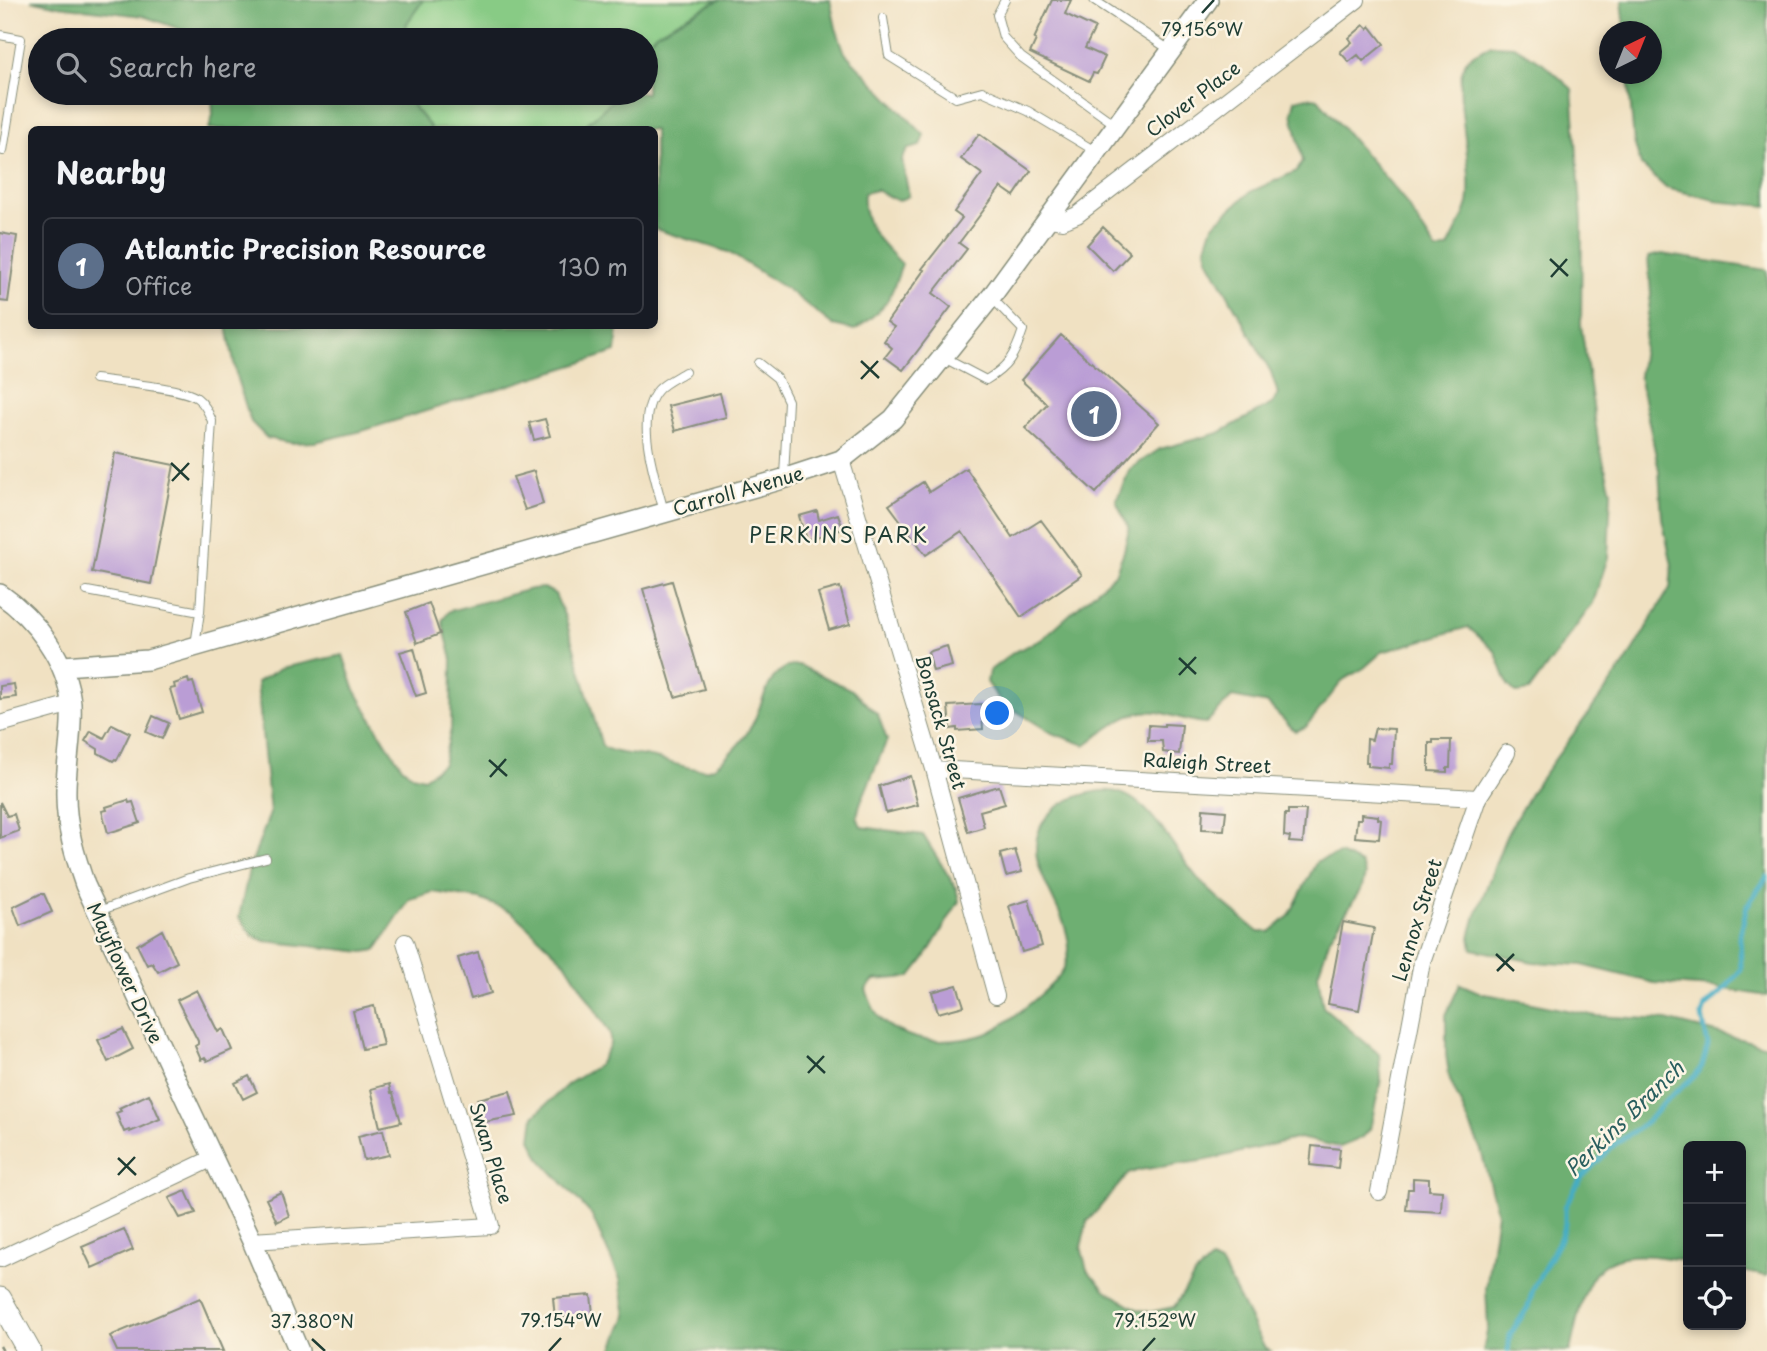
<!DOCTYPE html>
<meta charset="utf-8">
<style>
body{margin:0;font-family:"Playpen Sans",sans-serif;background:#20242c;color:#f1f3f6}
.controls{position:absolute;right:21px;bottom:21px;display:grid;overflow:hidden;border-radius:10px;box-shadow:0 4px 10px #0003}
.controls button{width:63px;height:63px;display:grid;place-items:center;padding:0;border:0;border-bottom:2px solid #363941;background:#171b24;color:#f1f3f6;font:35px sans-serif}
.compass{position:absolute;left:1599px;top:21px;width:63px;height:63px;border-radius:50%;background:#171b24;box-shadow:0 4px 10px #0003;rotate:43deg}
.you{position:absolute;left:998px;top:714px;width:24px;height:24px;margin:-18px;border:5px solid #fff;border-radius:50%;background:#1a73e8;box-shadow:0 0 0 10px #1a73e833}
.badge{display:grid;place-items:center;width:46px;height:46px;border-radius:50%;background:#d690ce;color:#fff;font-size:23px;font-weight:700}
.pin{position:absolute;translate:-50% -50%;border:4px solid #fff;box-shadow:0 2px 7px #0006}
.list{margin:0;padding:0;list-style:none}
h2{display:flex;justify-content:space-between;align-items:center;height:91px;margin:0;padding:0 28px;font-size:30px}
h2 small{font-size:23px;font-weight:400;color:#9ea1a6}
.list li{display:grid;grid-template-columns:46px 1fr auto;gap:21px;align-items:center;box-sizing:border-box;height:98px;margin:0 14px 14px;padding:0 14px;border:2px solid #363941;border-radius:10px}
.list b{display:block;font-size:26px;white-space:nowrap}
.list p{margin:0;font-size:23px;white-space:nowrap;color:#9ea1a6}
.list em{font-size:23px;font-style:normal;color:#9ea1a6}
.icon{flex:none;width:38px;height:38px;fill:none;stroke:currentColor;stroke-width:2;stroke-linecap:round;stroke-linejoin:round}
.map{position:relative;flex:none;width:1767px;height:1351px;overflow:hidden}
.search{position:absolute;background:#171b24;box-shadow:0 4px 10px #0003;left:28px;top:28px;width:630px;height:77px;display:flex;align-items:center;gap:18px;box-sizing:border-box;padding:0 24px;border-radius:38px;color:#9ea1a6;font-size:26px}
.panel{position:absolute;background:#171b24;box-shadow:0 4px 10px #0003;left:28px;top:126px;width:630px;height:203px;border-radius:10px}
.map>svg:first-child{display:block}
.green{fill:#88cb85;stroke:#54845c;stroke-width:2}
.forest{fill:#6eaf72;stroke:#467653;stroke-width:2}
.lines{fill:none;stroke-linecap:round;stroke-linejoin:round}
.stream{stroke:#44adc4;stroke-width:5}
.building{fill:#ba9dd5}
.service-casing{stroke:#888f7b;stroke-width:10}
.minor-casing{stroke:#888f7b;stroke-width:18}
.tertiary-casing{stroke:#888f7b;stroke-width:22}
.secondary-casing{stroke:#888f7b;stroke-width:25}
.path{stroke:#888f7b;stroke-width:2.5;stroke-dasharray:5 5;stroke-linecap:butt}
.service{stroke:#fff;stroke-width:8}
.minor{stroke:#fff;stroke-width:16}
.tertiary{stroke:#fff;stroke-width:19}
.secondary{stroke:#fff;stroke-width:23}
.ticks{fill:none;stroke:#1f3d34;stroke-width:2.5}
.labels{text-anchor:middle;stroke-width:5;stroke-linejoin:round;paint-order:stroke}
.street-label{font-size:19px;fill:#1f3d34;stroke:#fcf5e5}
.neighbourhood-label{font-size:21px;letter-spacing:2px;fill:#1f3d34;stroke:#fcf5e5}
.water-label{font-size:21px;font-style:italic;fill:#2a5f5f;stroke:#fcf5e5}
.ticks-label{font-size:18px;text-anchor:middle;fill:#1f3d34;stroke:#fcf5e5;stroke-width:5;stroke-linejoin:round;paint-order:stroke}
</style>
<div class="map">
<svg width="1767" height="1351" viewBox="0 0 1767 1351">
<rect width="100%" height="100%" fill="#fcf5e5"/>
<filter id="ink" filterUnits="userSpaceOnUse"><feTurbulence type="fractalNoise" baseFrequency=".0143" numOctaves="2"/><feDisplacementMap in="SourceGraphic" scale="14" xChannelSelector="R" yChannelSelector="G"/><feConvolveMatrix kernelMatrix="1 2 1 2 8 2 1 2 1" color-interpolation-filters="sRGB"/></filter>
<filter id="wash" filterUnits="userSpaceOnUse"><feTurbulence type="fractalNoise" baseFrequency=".00686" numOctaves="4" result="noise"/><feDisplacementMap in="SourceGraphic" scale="28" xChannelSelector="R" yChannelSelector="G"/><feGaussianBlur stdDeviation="1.57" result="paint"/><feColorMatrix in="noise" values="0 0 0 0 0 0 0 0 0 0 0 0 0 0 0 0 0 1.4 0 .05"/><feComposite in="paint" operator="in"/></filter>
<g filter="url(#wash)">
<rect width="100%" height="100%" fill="#f0e1c2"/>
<path class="green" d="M423 0H719L656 33 646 43V40H403L407 23Z
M406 93H621L581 130 432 129 415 109Z"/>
<path class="forest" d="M31 0H423L407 23 403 40H203L200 36 143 16 58 6Z
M719 0H830L836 28 845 53 924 135 920 146 908 149 902 159 909 196 898 201 876 190 864 193C861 227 881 242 902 264 890 301 887 307 855 330L833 325 787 289 728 252 655 229 654 130 581 129 621 93H646V43L656 33Z
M1622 0H1767V206L1724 202 1666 188 1641 165 1634 142 1628 74H1652V32L1625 31Z
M1491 45 1514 46 1543 63 1572 89 1582 221 1581 325 1598 440 1611 491 1608 557 1593 603 1529 691 1516 693 1508 685 1495 651 1468 627 1382 652 1364 668 1343 680 1306 727 1295 731 1268 704 1232 697 1206 723C1189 721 1180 718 1163 713 1132 705 1108 729 1085 745L1052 733 1000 701 987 682 989 671 1014 652 1041 640 1115 574 1124 551 1129 528 1116 501 1130 469 1160 449 1219 433 1272 404 1278 394 1271 372 1208 259 1206 247 1213 225 1250 192 1297 171 1303 161 1292 113 1295 100 1307 97 1318 99 1401 196 1437 251 1448 248C1454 234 1464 218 1468 203 1475 168 1451 86 1465 63 1471 53 1482 50 1491 45Z
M212 93H406L415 109 432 129H209L213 115Z
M1662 254 1767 270V996L1713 987 1654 983 1582 965 1533 962 1472 949 1470 937 1476 915 1506 836 1531 792 1626 662 1670 588 1672 565 1662 518 1659 470 1639 376 1651 294 1648 257Z
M227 326H618L616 352 362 431 315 442 291 443 267 438 251 422 237 379Z
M544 588 555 594 565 617 602 746C618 756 636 753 654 758 668 761 700 774 712 768 716 767 721 761 725 758 736 748 745 738 752 725 764 703 768 664 799 665L852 690 878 715 887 740 860 804 857 816 861 827 923 835 956 888 959 901 925 958 910 977 874 980 866 989C875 1017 881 1026 910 1036 932 1044 960 1041 983 1035 1001 1030 1050 989 1061 973 1065 968 1069 954 1069 948 1068 917 1042 886 1037 858 1030 817 1065 796 1101 791 1148 785 1174 855 1202 883 1219 900 1239 916 1258 932H1270L1289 916 1317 861 1340 854 1361 864 1365 875 1362 887 1330 938 1318 974 1323 1007 1379 1054 1381 1079 1370 1129 1362 1138 1340 1147 1299 1138 1207 1160 1139 1170 1128 1174 1087 1222 1081 1247 1087 1270 1105 1290 1139 1310 1151 1312 1174 1307 1194 1276 1211 1260 1222 1265 1264 1347 1270 1351H612L626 1316 620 1279 591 1214 541 1160 531 1139 534 1116 568 1084 599 1065 610 1045V1033L565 962 512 912 480 899 433 892 410 899 376 950 364 952 265 941 253 936 239 917 249 870 270 813 257 682 281 668 343 655 354 688 381 735 402 767 412 775 424 778 443 764 451 729 452 659 442 621 449 611 531 589Z
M1460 984 1481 993 1596 1016 1667 1020 1767 1046V1276L1741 1271V1146H1688V1261C1594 1243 1588 1267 1570 1351H1483L1488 1327 1486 1289 1497 1213 1481 1150 1450 1080 1446 1055V1015Z"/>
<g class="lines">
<path class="stream" d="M1508 1351 1510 1335 1528 1307 1533 1289 1559 1241 1565 1224V1207L1581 1178 1614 1145 1648 1121 1663 1103 1696 1075 1702 1066 1708 1045 1702 1016 1705 1006 1722 992 1741 970 1740 935 1747 906 1767 877"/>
</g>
<g id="blocks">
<path class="building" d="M1052 0H1071L1065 14 1095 28 1085 48 1105 57 1097 74 1093 73 1089 81 1030 53 1036 40 1034 39Z
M1364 25 1368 29 1370 26 1384 44 1363 61 1358 55 1349 62 1340 52 1352 42 1349 38Z
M979 134 1031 171 1014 196 1001 187 959 243 967 249 933 293 951 307 903 370 885 357 892 348 884 341 894 327 887 322 924 270 922 269 962 218 954 212 982 174 961 159Z
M1103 227 1130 253 1113 271 1087 245Z
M0 233 17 236 8 302 0 301Z
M1061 335 1159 423 1096 493 1025 428 1047 404 1021 380Z
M720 393 726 417 675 431 668 406Z
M545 419 550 436 534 440 529 423Z
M115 453 174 465 151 584 92 572Z
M966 468 1013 538 1041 520 1082 575 1021 617 962 531 926 555 889 505 923 482 929 492Z
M534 471 543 504 525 510 513 477Z
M817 511 819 520 838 514 843 529 806 540 799 516Z
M672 581 704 689 675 697 643 589Z
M840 587 850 624 829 630 818 593Z
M429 603 440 634 417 643 406 612Z
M947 646 952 666 933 671 928 652Z
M414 648 426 693 416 696 400 652Z
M188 679 189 683 193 682 202 712 179 719 170 689 175 688 174 684Z
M14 684 16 697 0 699V686Z
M981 704 983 729 957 731V728L950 729 948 706Z
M153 716 169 723 162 739 146 732Z
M112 724 130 733 117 760 115 759 113 761 98 753V749L85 741 91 731 104 738Z
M1164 724 1182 725 1179 754 1163 752 1162 741H1148L1149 725 1164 726Z
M1375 728 1394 729 1392 764H1389V768L1368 766V762H1366L1367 739 1372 740Z
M1433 740H1451L1450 768H1447V772L1429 771V743H1433Z
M910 776 918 805 886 813 879 786Z
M999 786 1005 804 980 811 984 827 968 832 958 798Z
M128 800 129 803 133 802 140 823 108 833 102 811 107 810 106 807Z
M0 802 7 816 14 814 19 831 0 838Z
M1203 809 1226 811 1224 830 1202 829Z
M1288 810H1306L1303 843 1289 842 1290 837 1284 836 1285 814H1288Z
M1361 814 1378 816V819L1381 820 1379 839 1355 837 1357 819H1361Z
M1015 850 1022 872 1006 876 1000 854Z
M40 894H44L52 912 20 926 13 907Z
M1029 900 1042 946 1022 952 1009 906Z
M1343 922 1374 928 1359 1010 1328 1004Z
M162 930 177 962 158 972 152 963 147 965 137 945Z
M478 952 491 993 471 999 458 958Z
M957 985 964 1006 938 1013 932 992Z
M197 990 218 1032 223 1029 232 1050 207 1061 205 1058 201 1060 195 1046 198 1044V1041L177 1000Z
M374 1006 383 1045 362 1049 353 1011Z
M123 1029 133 1049 108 1062 98 1040Z
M249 1076 257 1092 243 1099 235 1083Z
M389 1084 391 1093H393L401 1122 380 1127 371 1089Z
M510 1091 517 1116 484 1122 478 1099Z
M149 1094 160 1119 130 1132 129 1130 124 1132 116 1113 121 1111 119 1108Z
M383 1130 389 1155 364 1160 358 1136Z
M1312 1146 1340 1149 1338 1168 1310 1165Z
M1413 1178 1429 1179V1190L1442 1191 1441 1212 1406 1210 1408 1189H1413Z
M186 1191 196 1213 180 1218 169 1198Z
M281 1192 289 1216 277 1222 266 1199Z
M124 1229 133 1250 92 1268 82 1247Z
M591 1295 593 1314 555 1318 553 1298Z
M200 1298 223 1351H117L110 1336Z"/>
</g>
</g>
<g filter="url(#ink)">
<use href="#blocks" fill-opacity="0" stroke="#888f7b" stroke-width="2"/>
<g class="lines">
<defs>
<path id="service" d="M1005 0 997 15 1003 37 1021 57 1117 126
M1094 0 1170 50
M883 18 889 56 956 98 982 91 1028 111 1095 151
M0 35 21 39 3 151 0 150
M944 358 986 380C1008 367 1015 355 1023 330L991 297
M758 363 777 378 788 401 784 476
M95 379C116 382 182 387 197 398 205 404 208 412 212 421L200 612
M664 512C656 479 633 418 658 390 664 383 677 377 685 372
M87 591 200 612 195 645
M99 911 189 878 266 858"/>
<path id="minor" d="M1050 219 1063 221 1077 215 1357 0
M841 460 934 769 996 996
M0 724 71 704
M934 769 1478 798
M1379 1192 1422 962 1478 798 1507 753
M252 1241 491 1226 405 942
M0 1259 211 1159"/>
<path id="tertiary" d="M0 594C35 618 68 661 71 704 73 735 65 766 66 796 66 827 75 856 85 885L252 1241 299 1351
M63 666 148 660 783 479 841 460 893 419 991 297 1208 0"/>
<path id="secondary" d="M0 1299 29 1351"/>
</defs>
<use href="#service" class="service-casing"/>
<use href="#minor" class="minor-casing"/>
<use href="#tertiary" class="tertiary-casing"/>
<use href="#secondary" class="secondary-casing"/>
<path class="path" d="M0 1346 3 1351"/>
<use href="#service" class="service"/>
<use href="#minor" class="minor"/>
<use href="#tertiary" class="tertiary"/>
<use href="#secondary" class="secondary"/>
</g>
</g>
<path class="ticks" d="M1202 13 1214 0M1550 259 1568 276M1551 277 1567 259M861 361 879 378M861 379 878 361M171 463 189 480M172 481 189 463M1179 658 1196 674M1179 675 1196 657M489 760 507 776M490 777 506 759M1496 954 1514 971M1497 971 1514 954M807 1056 825 1073M808 1073 824 1056M118 1158 136 1175M118 1175 135 1157M312 1339 325 1351M549 1351 561 1338M1143 1351 1155 1338"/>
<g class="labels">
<g class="street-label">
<text transform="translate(1193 99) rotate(-37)" y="7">Clover Place</text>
<text transform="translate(738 491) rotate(-16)" y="7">Carroll Avenue</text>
<text transform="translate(941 722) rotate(74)" y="7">Bonsack Street</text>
<text transform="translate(1207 763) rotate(3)" y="7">Raleigh Street</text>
<text transform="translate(1417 920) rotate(-73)" y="7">Lennox Street</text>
<text transform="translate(125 973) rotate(65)" y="7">Mayflower Drive</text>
<text transform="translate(491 1153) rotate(73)" y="7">Swan Place</text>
</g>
<g class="neighbourhood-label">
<text x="839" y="543">PERKINS PARK</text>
</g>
<g class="water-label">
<text transform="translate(1625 1119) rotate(-44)" y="7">Perkins Branch</text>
</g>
</g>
<g class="ticks-label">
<text x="1202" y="36">79.156°W</text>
<text x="561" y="1327">79.154°W</text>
<text x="1155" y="1327">79.152°W</text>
<text x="312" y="1328">37.380°N</text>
</g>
</svg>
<div class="controls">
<button>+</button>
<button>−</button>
<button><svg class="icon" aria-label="locate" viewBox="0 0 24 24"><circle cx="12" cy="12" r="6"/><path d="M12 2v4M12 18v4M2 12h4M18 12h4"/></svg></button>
</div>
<svg class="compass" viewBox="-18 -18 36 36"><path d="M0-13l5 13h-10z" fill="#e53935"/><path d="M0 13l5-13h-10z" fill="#9ea1a6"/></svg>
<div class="you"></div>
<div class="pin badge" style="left:1094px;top:414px;background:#5c6f8a">1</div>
<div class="search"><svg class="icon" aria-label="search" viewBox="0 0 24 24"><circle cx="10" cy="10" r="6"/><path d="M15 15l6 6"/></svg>Search here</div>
<section class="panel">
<h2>Nearby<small></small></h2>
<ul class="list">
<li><span class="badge" style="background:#5c6f8a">1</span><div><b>Atlantic Precision Resource</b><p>Office</p></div><em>130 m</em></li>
</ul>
</section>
</div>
